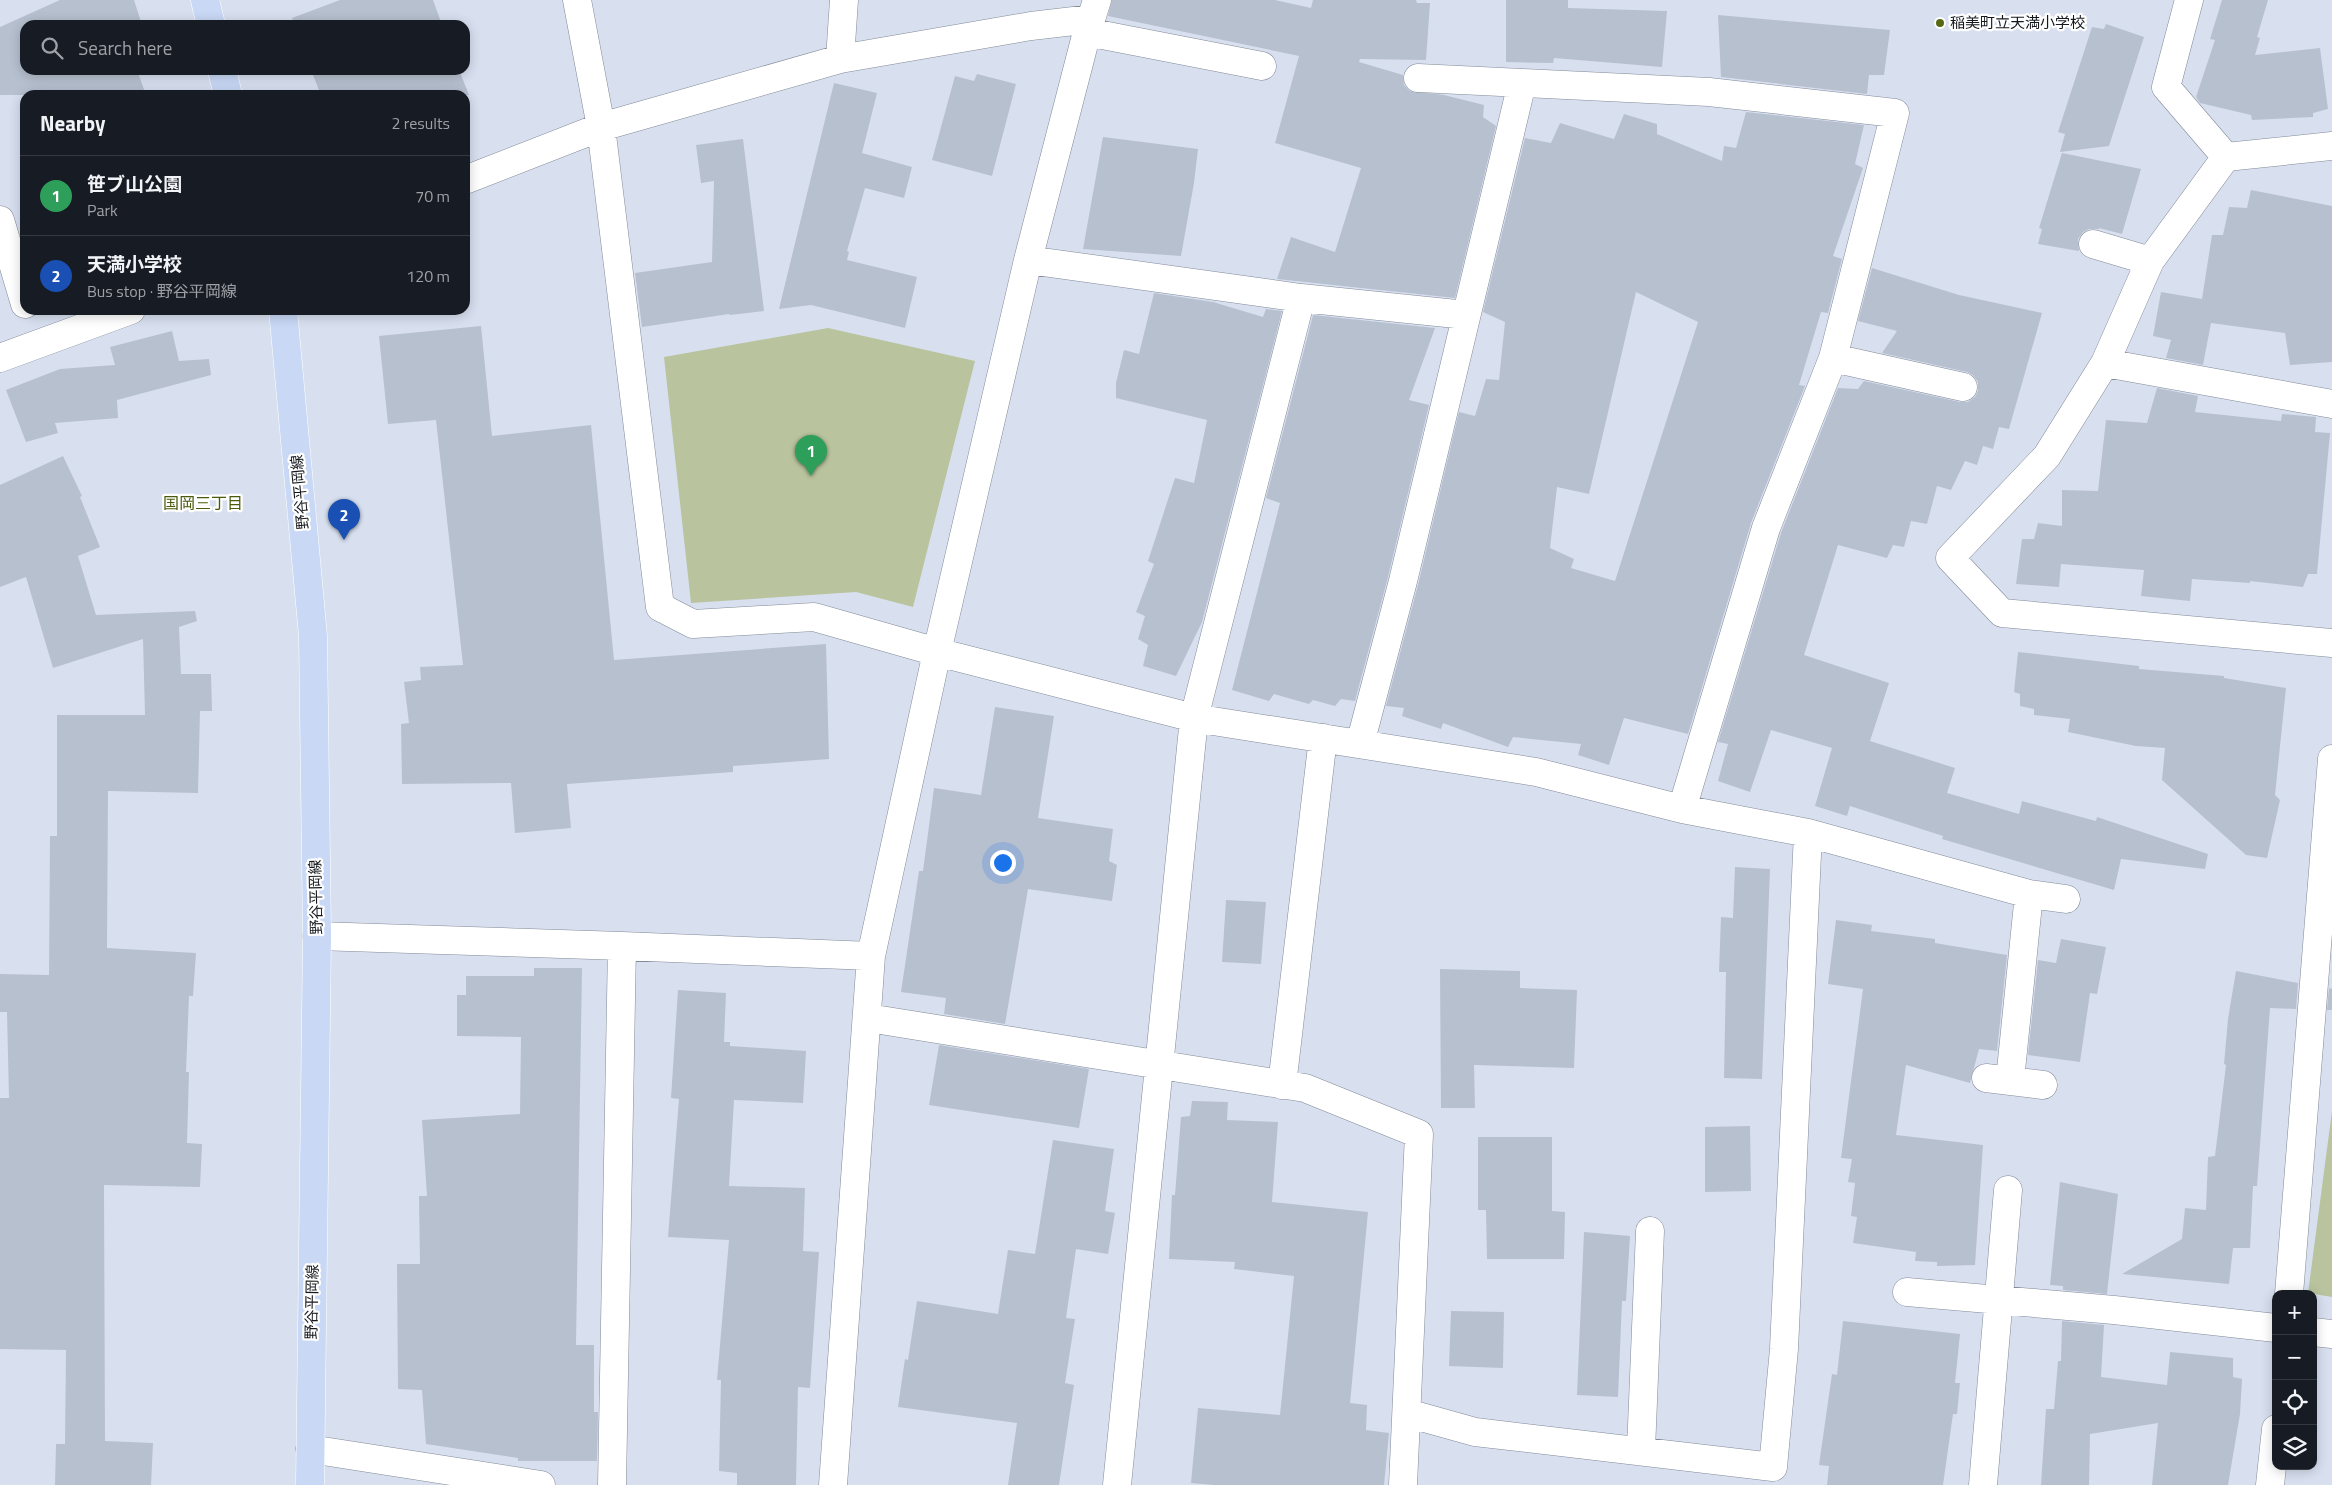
<!DOCTYPE html>
<meta charset="utf-8">
<style>
body{margin:0;font-family:"Titillium Web","Noto Sans JP",sans-serif;background:#242831;color:#f1f3f6}
.controls{position:absolute;right:15px;bottom:15px;display:grid;overflow:hidden;border-radius:10px;box-shadow:0 2px 12px #0003}
.controls button{width:45px;height:45px;display:grid;place-items:center;padding:0;border:0;border-bottom:1px solid #363941;background:#171b24;color:#f1f3f6;font:25px sans-serif}
.you{position:absolute;left:1002px;top:862px;width:18px;height:18px;margin:-12px;border:4px solid #fff;border-radius:50%;background:#1a73e8;box-shadow:0 0 0 8px #1a73e833}
.badge{display:grid;place-items:center;width:32px;height:32px;border-radius:50%;background:#d93025;color:#fff;font-size:16px;font-weight:700}
.pin{position:absolute;translate:-50% -41px;filter:drop-shadow(0 1px 2px #0008)}
.pin::after{content:'';position:absolute;top:26px;width:18px;height:15px;background:inherit;clip-path:polygon(0 0,100% 0,50% 100%)}
.list{margin:0;padding:0;list-style:none}
h2{display:flex;justify-content:space-between;align-items:center;height:65px;margin:0;padding:0 20px;font-size:21px}
h2 small{font-size:16px;font-weight:400;color:#9ea1a6}
.list li{display:grid;grid-template-columns:32px 1fr auto;gap:15px;align-items:center;box-sizing:border-box;height:80px;padding:0 20px;border-top:1px solid #363941}
.list b{display:block;font-size:19px;white-space:nowrap}
.list p{margin:0;font-size:16px;white-space:nowrap;color:#9ea1a6}
.list em{font-size:16px;font-style:normal;color:#9ea1a6}
.icon{flex:none;width:28px;height:28px;fill:none;stroke:currentColor;stroke-width:2;stroke-linecap:round;stroke-linejoin:round}
.map{position:relative;flex:none;width:2332px;height:1485px;overflow:hidden}
.search{position:absolute;background:#171b24;box-shadow:0 2px 12px #0003;left:20px;top:20px;width:450px;height:55px;display:flex;align-items:center;gap:12px;box-sizing:border-box;padding:0 18px;border-radius:15px;color:#9ea1a6;font-size:19px}
.panel{position:absolute;background:#171b24;box-shadow:0 2px 12px #0003;left:20px;top:90px;width:450px;height:225px;border-radius:15px}
.map>svg:first-child{display:block}
.green{fill:#b9c49e}
.building{fill:#b7c0cf;fill-rule:evenodd}
.lines{fill:none;stroke-linecap:round;stroke-linejoin:round}
.minor-casing{stroke:#828a98;stroke-width:29}
.major-casing{stroke:#fff;stroke-width:29}
.minor{stroke:#fff;stroke-width:28}
.major{stroke:#c8d8f5;stroke-width:28}
.poi-dot{fill:#576914;stroke:#fff;stroke-width:2}
.labels{text-anchor:middle;stroke-width:4.5;stroke-linejoin:round;paint-order:stroke}
.poi-label{font-size:15px;fill:#14171c;stroke:#fff;text-anchor:start}
.street-label{font-size:15px;fill:#14171c;stroke:#fff}
.neighbourhood-label{font-size:16px;fill:#4b5b0c;stroke:#fff}
</style>
<div class="map">
<svg width="2332" height="1485" viewBox="0 0 2332 1485">
<rect width="100%" height="100%" fill="#d8e0f0"/>
<path class="green" d="M828 328 975 361 913 607 856 592 691 603 664 357Z
M2332 1111V1297L2308 1293Z"/>
<path class="building" d="M60 0H134L142 25H25V70H137L146 95H0V27Z
M340 0H433L442 25H294L292 18Z
M1112 0H1275L1311 8 1313 0H1416L1417 3H1430L1426 60 1360 59 1359 62 1403 75 1404 85 1410 91 1444 95 1484 105 1483 117 1496 126 1455 298 1277 279 1291 237 1335 252 1361 168 1275 143 1299 56 1108 16Z
M1506 0H1568V8L1667 11 1662 67 1554 58 1553 63 1506 62Z
M2222 0H2268L2257 37 2260 38 2255 55 2320 48 2328 109 2313 113V117L2252 120 2251 115 2200 103 2196 97 2215 40 2210 39Z
M1718 15 1890 30 1884 75H1869L1867 94 1721 77Z
M2106 24 2144 37 2109 146 2060 152 2065 134 2058 132 2092 27 2104 29Z
M311 70H459L469 95H321Z
M977 74 1016 84 992 176 932 160 955 76 974 81Z
M834 83 877 93 862 153 912 167 904 198 865 188 847 251 849 252 847 260 917 277 905 328 811 305 779 309Z
M1746 112 1864 125 1855 164 1863 168 1833 256 1842 259 1828 313 1821 312 1799 385 1805 386 1751 523 1688 734 1624 718 1609 765 1578 755 1581 744 1513 737 1508 747 1443 723 1441 729 1402 716 1404 708 1386 706 1418 585 1459 412 1475 416 1486 379 1499 380 1505 322 1483 312 1525 138 1551 143 1560 123 1614 139 1624 114 1657 124V134L1722 161 1724 146 1736 148ZM1636 292 1698 322 1615 581 1571 568 1574 559 1550 548 1557 487 1589 494Z
M1103 137 1198 149 1194 183 1181 256 1083 249Z
M743 139 764 311 730 315 729 314 642 327 635 273 712 262 714 181 701 183 696 145Z
M2062 153 2141 169 2122 234 2099 228V229H2089L2083 232 2078 239 2079 251 2038 244 2042 229 2039 228Z
M2251 190 2332 206V362L2290 365 2285 333 2211 323 2203 365 2166 358 2171 340 2153 336 2161 292 2202 299 2212 235H2223L2229 207 2247 208Z
M1872 268 1959 295 2042 313 2009 429 1999 427 1993 449 1983 446 1977 465 1965 461 1951 490 1937 486 1927 524 1911 521 1904 547 1893 545 1887 558 1838 545 1804 655 1889 683 1870 741 1955 768 1947 793 2019 814 2022 801 2096 821 2097 817 2208 854 2205 869 2121 859 2114 890 1942 839 1943 836 1850 806 1847 816 1815 806 1832 748 1771 730 1750 792 1718 781 1728 744 1718 742 1781 533 1838 388 1858 389 1864 381 1960 402H1968L1975 397 1978 391V382L1973 375 1967 372 1882 353 1897 331 1858 321Z
M1154 293 1213 302 1263 317 1266 309 1282 311 1202 622 1176 676 1143 666 1148 645 1138 639 1145 616 1136 612 1154 564 1148 561 1175 478 1194 483 1207 420 1116 398V383L1124 350 1139 354Z
M1313 315 1435 328 1409 400 1429 405 1388 577 1355 701 1341 699 1335 706 1313 700 1309 704 1274 694 1269 701 1232 690 1280 503 1266 498Z
M481 326 492 436 591 425 614 660 826 644 829 759 733 766V772L567 784 571 828 515 833 511 783 402 784 401 724 409 723 404 682 421 680 420 667 463 665 436 420 388 424 379 336Z
M172 331 179 361 209 359 211 375 117 400 118 418 55 423 58 433 26 442 6 390 60 369 115 365 110 347Z
M2157 388 2198 396 2195 412 2281 421 2282 414 2316 417 2315 432 2330 433 2317 574H2308L2303 587 2250 581V583L2192 579 2190 601 2141 596 2144 570 2061 564 2059 587 2016 584 2022 539H2034L2038 523 2062 526V490L2098 491 2106 420 2147 423Z
M63 456 82 496 80 497 100 547 78 556 96 615 195 611 197 621 179 627 181 674H211L212 711H200L198 793 108 791 107 948 196 953 193 996H189L186 1072H189L187 1143 202 1144 200 1187 104 1185 105 1441 153 1443 151 1485H55L56 1444H65L66 1350 0 1349V1098H9L7 1012H0V974L49 975 50 836H57V715H145L143 639 53 668 26 577 0 587V485Z
M2018 652 2139 666V669L2224 676V678L2286 688 2275 795 2280 800 2267 858 2246 855 2162 780 2165 748 2136 746 2068 732 2070 719 2034 715V709L2020 706V694L2014 692Z
M995 707 1054 716 1038 818 1113 829 1109 861 1117 865 1112 901 1028 889 1005 1024 944 1014 946 998 901 992 919 871H923L934 788 981 795Z
M1735 867 1770 869 1762 1079 1724 1078 1726 972H1719L1721 917 1733 918Z
M1226 900 1266 902 1261 964 1222 962Z
M1836 920 1872 925 1871 931 1935 939V943L2007 955 1997 1051 1979 1049 1970 1083 1906 1065 1896 1135 1983 1145 1975 1265 1937 1266V1262L1915 1261 1916 1252 1853 1243 1857 1217 1851 1216 1855 1183 1848 1182 1852 1159 1841 1158 1863 989 1828 984Z
M2061 939 2106 947 2097 994 2090 993 2080 1062 2028 1055 2038 960 2056 963Z
M534 968H582L576 1345H594V1412H598L597 1461H518V1458L426 1444 422 1390 398 1389 397 1264H420L419 1196H427L422 1120 520 1114 521 1037 457 1036V995H466V976H534Z
M1440 969 1520 971V988L1577 990 1574 1068 1474 1065 1475 1108H1441Z
M2236 971 2298 983 2296 1009 2270 1008 2257 1186H2253L2250 1248H2233L2229 1284 2122 1274 2182 1239 2185 1208 2206 1210 2208 1157 2215 1156 2226 1065 2224 1064 2228 1019Z
M2329 988 2332 989V1010H2327Z
M678 990 726 993 724 1042H730V1046L806 1051 803 1103 734 1100 729 1186 805 1188 803 1251 819 1252 810 1388 798 1387 796 1485H737V1473L719 1471 721 1380H717L729 1240 668 1237 679 1099 671 1098Z
M939 1045 1089 1069 1079 1128 929 1105Z
M1192 1101 1228 1102 1227 1120 1278 1122 1272 1202 1368 1212 1350 1403 1367 1405 1366 1430 1389 1433 1384 1485H1214L1191 1483 1198 1408 1280 1415 1294 1276 1234 1269 1235 1262 1169 1259 1172 1195H1175L1181 1117 1190 1116Z
M1750 1126 1751 1191 1705 1192V1127Z
M1478 1137H1552V1211L1565 1212 1564 1259H1487L1486 1210H1478Z
M1053 1140 1114 1149 1105 1211 1115 1213 1108 1254 1076 1249 1066 1318 1075 1319 1065 1383 1074 1385 1059 1485H1008L1017 1423 898 1407 905 1359 908 1360 917 1301 998 1314 1008 1250 1035 1254Z
M2060 1182 2118 1194 2107 1294 2063 1290V1286L2050 1285Z
M1584 1232 1630 1236 1626 1301H1622L1618 1397 1577 1395Z
M1451 1311 1504 1312 1503 1368 1449 1366Z
M1843 1321 1960 1334 1955 1383H1960L1957 1414H1953L1943 1485H1827L1829 1466 1819 1465 1832 1374 1837 1375Z
M2062 1321 2104 1325 2101 1377 2167 1385 2170 1352 2233 1358V1377L2242 1379 2240 1414 2228 1485H2152L2158 1423 2090 1434 2089 1485H2041L2046 1409H2054L2058 1361H2061Z"/>
<g class="lines">
<defs>
<path id="minor" d="M577 0 601 127 660 607 693 624 814 617 937 652 1194 718 1536 772 1682 809 1766 528 1833 358 1895 113 1709 92 1522 83 1403 581 1360 744
M2189 0 2166 87 2226 157
M1087 32 1262 66
M840 59 844 0
M1418 78 1522 83
M2332 146 2226 157 2150 261 2105 363 2047 456 1950 558 2002 613 2332 643
M465 180 601 127 840 59 1031 26 1091 19
M0 220 25 304
M2093 244 2150 261
M1028 260 1301 298 1466 315
M0 358 131 310
M1833 358 1963 387
M2105 363 2332 404
M1682 809 1808 833 2029 894 2010 1080
M2029 894 2066 899
M317 936 622 946
M868 1018 1305 1088 1419 1134 1403 1485
M1986 1078 2043 1085
M1282 1085 1323 738
M1907 1292 2114 1310 2276 1328
M2289 1294 2332 759
M2313 1332 2332 1334
M1407 1413 1475 1432 1773 1467 1784 1349 1808 833
M310 1449 541 1485
M1641 1450 1650 1231
M612 1485 622 946 871 956
M833 1485 871 956 937 652 1028 260 1087 32 1097 0
M1117 1485 1194 718 1301 298
M1983 1485 2008 1190
M2270 1485 2276 1429"/>
<path id="major" d="M205 0 211 25
M222 70 228 95
M283 310 313 636 317 936 310 1485"/>
</defs>
<use href="#minor" class="minor-casing"/>
<use href="#major" class="major-casing"/>
<use href="#minor" class="minor"/>
<use href="#major" class="major"/>
</g>
<circle class="poi-dot" cx="1940" cy="23" r="5"/>
<g class="labels">
<g class="poi-label">
<text x="1950" y="28">稲美町立天満小学校</text>
</g>
<g class="street-label">
<text transform="translate(300 492) rotate(-95)" y="5">野谷平岡線</text>
<text transform="translate(316 897) rotate(-91)" y="5">野谷平岡線</text>
<text transform="translate(312 1302) rotate(-89)" y="5">野谷平岡線</text>
</g>
<g class="neighbourhood-label">
<text x="203" y="509">国岡三丁目</text>
</g>
</g>
</svg>
<div class="controls">
<button>+</button>
<button>−</button>
<button><svg class="icon" aria-label="locate" viewBox="0 0 24 24"><circle cx="12" cy="12" r="6"/><path d="M12 2v4M12 18v4M2 12h4M18 12h4"/></svg></button>
<button><svg class="icon" aria-label="layers" viewBox="0 0 24 24"><path d="M12 4l9 5-9 5-9-5zM3 14l9 5 9-5"/></svg></button>
</div>
<div class="you"></div>
<div class="pin badge" style="left:811px;top:476px;background:#2e9e5b">1</div>
<div class="pin badge" style="left:344px;top:540px;background:#1a4fb4">2</div>
<div class="search"><svg class="icon" aria-label="search" viewBox="0 0 24 24"><circle cx="10" cy="10" r="6"/><path d="M15 15l6 6"/></svg>Search here</div>
<section class="panel">
<h2>Nearby<small>2 results</small></h2>
<ul class="list">
<li><span class="badge" style="background:#2e9e5b">1</span><div><b>笹ブ山公園</b><p>Park</p></div><em>70 m</em></li>
<li><span class="badge" style="background:#1a4fb4">2</span><div><b>天満小学校</b><p>Bus stop · 野谷平岡線</p></div><em>120 m</em></li>
</ul>
</section>
</div>
